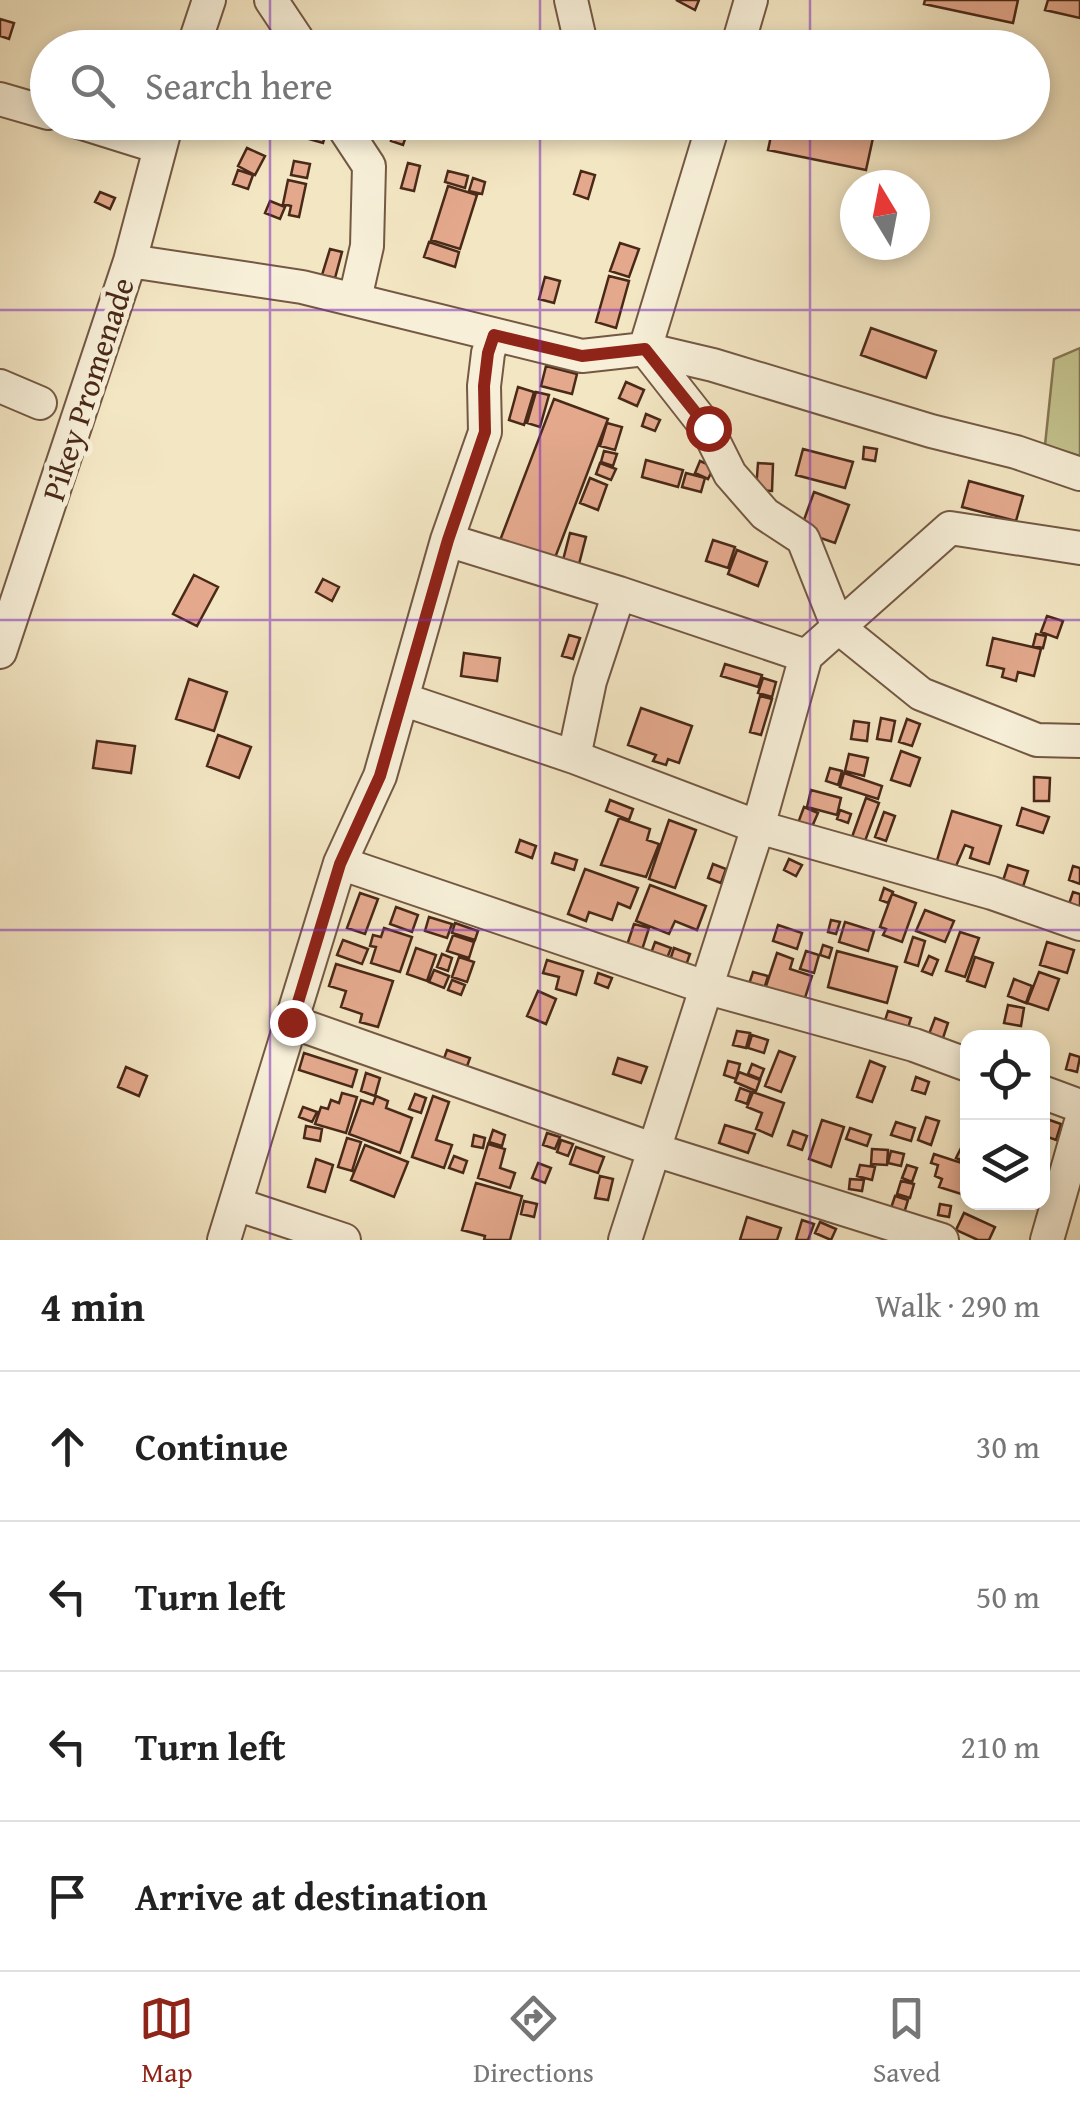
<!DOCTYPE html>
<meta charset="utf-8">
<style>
body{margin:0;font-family:"Gentium Book Plus",serif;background:#f6f6f6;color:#222}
.controls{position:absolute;right:30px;bottom:30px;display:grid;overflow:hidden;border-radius:20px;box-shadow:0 5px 15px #0003}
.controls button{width:90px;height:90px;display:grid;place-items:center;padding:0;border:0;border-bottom:2px solid #e0e0e0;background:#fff;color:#222;font:50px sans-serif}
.compass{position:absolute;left:840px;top:170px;width:90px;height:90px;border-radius:50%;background:#fff;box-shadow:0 5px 15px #0003;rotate:350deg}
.stop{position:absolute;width:30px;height:30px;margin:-22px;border:8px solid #8f2418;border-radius:50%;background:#fff}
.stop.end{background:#8f2418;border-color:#fff;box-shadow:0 2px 10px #0008}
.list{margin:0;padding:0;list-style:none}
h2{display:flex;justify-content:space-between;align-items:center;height:130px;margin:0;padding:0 40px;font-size:42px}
h2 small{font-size:32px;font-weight:400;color:#767676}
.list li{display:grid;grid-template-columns:65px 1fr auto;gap:30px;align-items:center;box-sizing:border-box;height:150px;padding:0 40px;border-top:2px solid #e0e0e0}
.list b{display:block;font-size:38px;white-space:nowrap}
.list em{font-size:32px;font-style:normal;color:#767676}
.icon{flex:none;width:55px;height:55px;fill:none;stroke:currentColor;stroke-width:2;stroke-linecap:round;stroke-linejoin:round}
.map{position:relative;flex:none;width:1080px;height:1240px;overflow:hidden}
.search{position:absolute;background:#fff;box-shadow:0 5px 15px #0003;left:30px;right:30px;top:30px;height:110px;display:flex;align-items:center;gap:25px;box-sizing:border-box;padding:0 35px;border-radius:55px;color:#767676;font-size:38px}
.sheet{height:730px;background:#fff}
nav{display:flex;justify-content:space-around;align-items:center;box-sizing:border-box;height:140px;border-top:2px solid #e0e0e0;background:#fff;font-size:28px;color:#767676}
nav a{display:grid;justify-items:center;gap:5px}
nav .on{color:#8f2418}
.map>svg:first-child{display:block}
.green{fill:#c3c38e;stroke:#867653;stroke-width:2.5}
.building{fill:#e4a98d;stroke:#492918;stroke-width:2.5}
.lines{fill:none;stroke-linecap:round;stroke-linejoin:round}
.minor-casing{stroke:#745843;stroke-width:36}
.minor{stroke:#f7efd8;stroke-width:32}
.route{stroke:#8f2418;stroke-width:12}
.grid{fill:none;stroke:#7b2cbf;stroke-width:2.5;stroke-opacity:0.55}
.labels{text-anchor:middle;stroke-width:10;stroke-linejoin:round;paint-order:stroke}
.street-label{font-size:32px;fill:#492918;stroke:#f7efd8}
</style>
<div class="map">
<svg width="1080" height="1240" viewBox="0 0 1080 1240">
<rect width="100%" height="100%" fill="#f3e6c3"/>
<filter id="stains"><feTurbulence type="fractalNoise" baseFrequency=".002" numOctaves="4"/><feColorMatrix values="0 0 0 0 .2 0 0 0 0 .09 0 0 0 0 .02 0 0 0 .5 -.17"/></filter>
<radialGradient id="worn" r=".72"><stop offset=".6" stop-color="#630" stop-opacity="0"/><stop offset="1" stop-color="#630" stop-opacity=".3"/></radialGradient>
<path class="green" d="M1080 348V456L1045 445 1054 359Z"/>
<path class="building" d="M676 0H699L695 10Z
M925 0H1018L1013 23 924 4Z
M1048 0H1080V18L1045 10Z
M0 19 14 23 9 39 0 36Z
M310 122H329L323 143 305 138Z
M396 122H411L403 145 391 141Z
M774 122 876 124 866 170 768 150Z
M247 148 265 156 255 175 238 166Z
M294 161 310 164 307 178 291 175Z
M408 163 420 166 414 191 401 188Z
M238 170 253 175 248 189 233 184Z
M448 171 468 176 465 188 445 182Z
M581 171 595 175 588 199 574 194Z
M473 178 485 182 482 194 469 191Z
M288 180 306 184 299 217 289 215 291 206 283 204Z
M448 186 477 195 460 249 431 240Z
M100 192 115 198 110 209 95 202Z
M270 201 285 207 280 219 265 213Z
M429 242 459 252 455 267 424 257Z
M620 243 639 249 629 277 610 271Z
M330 249 342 252 335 278 322 275Z
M609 276 629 281 616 328 596 322Z
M545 277 560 281 554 303 539 299Z
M871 328 936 351 926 378 861 355Z
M546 366 577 374 572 394 541 386Z
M626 382 644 390 637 406 619 398Z
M518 387 534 392 524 425 509 420Z
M536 392 549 395 540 427 527 423Z
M554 399 608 419 553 563 499 543Z
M646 414 660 420 655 431 642 426Z
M607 423 622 427 615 450 600 446Z
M864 447 877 449 875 461 863 459Z
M803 449 853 462 845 488 796 475Z
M604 451 617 454 613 466 601 462Z
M646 460 683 470 678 487 642 477Z
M700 461 714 467 708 479 695 473Z
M600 463 616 469 611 480 596 474Z
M758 463 773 464 772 491 756 490Z
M686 473 705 478 701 492 682 487Z
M590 478 607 485 598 510 580 503Z
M969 481 1023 496 1016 521 962 507Z
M814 492 849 505 835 543 800 531Z
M570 533 586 537 579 564 563 560Z
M713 540 735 547 728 568 706 561Z
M737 550 767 562 758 586 728 574Z
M194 575 218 587 197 626 173 614Z
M323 579 339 587 332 601 316 592Z
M1047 616 1063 621 1057 638 1041 632Z
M1036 634 1046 636 1043 648 1033 646Z
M569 635 580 638 573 659 562 656Z
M993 638 1041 649 1034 676 1018 672 1016 681 1002 677 1004 669 987 665Z
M464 653 500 658 497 681 461 676Z
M725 664 762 675 758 687 721 676Z
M763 678 776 682 772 697 758 693Z
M189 679 227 692 214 731 176 719Z
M760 696 772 699 761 735 750 732Z
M641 708 692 726 679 763 668 759 666 765 653 761 656 755 628 745Z
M881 718 895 721 891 741 877 739Z
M907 719 920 724 912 746 899 742Z
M854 721 869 723 867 741 851 739Z
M218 735 251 747 239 778 207 766Z
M97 741 135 746 131 773 93 768Z
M901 751 920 758 910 786 891 780Z
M849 754 868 758 864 776 845 771Z
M830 768 842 771 838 785 826 781Z
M844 773 882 786 878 799 840 787Z
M1034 777 1050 778 1049 801H1034Z
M811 790 841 798 837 815 807 807Z
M866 798 879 803 865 841 852 837Z
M610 800 633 809 629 820 606 811Z
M804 807 818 813 811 829 798 823Z
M1022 808 1049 817 1043 833 1017 825Z
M840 810 851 814 848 823 837 819Z
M952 811 1001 826 989 864 970 858 973 848 965 845 953 873 935 867Z
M884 812 895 816 886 841 875 837Z
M619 818 650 829 647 840 659 844 646 877 601 865Z
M669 820 696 830 675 888 649 879Z
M520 840 536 846 532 858 516 852Z
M555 853 577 860 574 870 552 863Z
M789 859 802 865 796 876 784 870Z
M713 864 726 869 721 883 708 878Z
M1008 865 1028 871 1021 893 1001 887Z
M1073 866 1080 868V884L1069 880Z
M585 869 638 888 630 908 618 903 612 920 589 912 586 921 568 914Z
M650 885 706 906 697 930 675 921 669 934 636 921Z
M884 888 893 892 888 903 880 900Z
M1073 892 1080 894V914L1067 910Z
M360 893 378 899 365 934 347 928Z
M892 894 916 903 902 942 883 935 886 929 880 927Z
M396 907 418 915 412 932 390 924Z
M925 910 954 921 945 942 916 931Z
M429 917 452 924 447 938 425 931Z
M831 920 840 922 836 934 828 932Z
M845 922 874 931 868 951 839 942Z
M455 923 478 931 475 940 452 933Z
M634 924 649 928 641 953 626 948Z
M778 925 802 933 797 949 773 941Z
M384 928 412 937 400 972 371 963 376 947 370 946 373 935 381 937Z
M960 932 979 938 965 977 946 971Z
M453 935 474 942 469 958 447 951Z
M913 937 925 941 918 966 905 962Z
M343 940 368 949 362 964 337 955Z
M655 942 671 948 666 961 650 956Z
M1047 942 1074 950 1067 973 1040 965Z
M823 945 832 948 829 958 820 955Z
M416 948 436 955 427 981 407 974Z
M674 948 690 954 685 968 669 963Z
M806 951 819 955 814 973 800 969Z
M837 951 897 967 887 1003 828 987Z
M777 953 793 959 790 969 812 976 804 1001 765 989Z
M442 954 452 958 448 971 437 967Z
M929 956 938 960 932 975 922 971Z
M459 957 474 962 467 982 452 977Z
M975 957 993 963 985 987 967 981Z
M547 960 583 971 576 995 556 989 559 977 543 973Z
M336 964 393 981 378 1027 360 1022 362 1014 341 1007 346 991 329 986Z
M434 970 449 976 444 988 429 982Z
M753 972 768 976 764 989 749 984Z
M1039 972 1059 979 1048 1010 1027 1003Z
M598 973 612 978 608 988 595 983Z
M1014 979 1032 986 1026 1003 1008 996Z
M452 980 465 985 461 995 448 990Z
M538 991 556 999 546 1024 527 1016Z
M1008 1005 1024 1008 1021 1026 1004 1023Z
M888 1011 911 1018 906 1034 883 1027Z
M935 1018 948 1023 940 1047 926 1042Z
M737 1031 750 1033 746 1048 733 1045Z
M752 1035 768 1040 764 1053 748 1048Z
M447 1050 470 1058 465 1072 442 1064Z
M779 1051 795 1057 781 1092 765 1086Z
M304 1053 357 1070 352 1087 299 1070Z
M1070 1054 1080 1057 1077 1072 1066 1069Z
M618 1058 647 1067 641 1083 613 1074Z
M728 1061 740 1064 736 1079 724 1075Z
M870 1061 885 1067 872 1102 857 1097Z
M752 1064 764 1069 760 1079 748 1074Z
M126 1067 147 1076 139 1096 118 1087Z
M739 1072 760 1080 756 1091 735 1082Z
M366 1073 380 1078 375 1096 361 1091Z
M916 1077 929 1082 925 1094 912 1090Z
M740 1088 751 1092 747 1104 736 1100Z
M753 1092 784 1103 772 1136 756 1129 762 1113 747 1107Z
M342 1093 357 1097 346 1133 315 1124 321 1107 328 1109 331 1100 339 1103Z
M415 1094 426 1098 421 1113 409 1109Z
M376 1096 388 1101 386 1108 412 1118 400 1153 349 1134 361 1100 373 1104Z
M433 1096 449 1102 436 1140 452 1145 444 1168 412 1157Z
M303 1107 317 1112 312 1122 299 1117Z
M926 1117 939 1121 931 1145 918 1140Z
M1044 1118 1061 1124 1056 1140 1042 1135Z
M822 1120 844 1127 831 1167 809 1159Z
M896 1122 915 1128 911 1141 891 1135Z
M725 1125 755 1134 748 1153 719 1143Z
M306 1126 322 1129 320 1141 304 1138Z
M850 1128 871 1135 867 1146 846 1139Z
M493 1130 505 1135 502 1146 489 1142Z
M793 1131 807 1136 802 1150 788 1145Z
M547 1133 560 1137 555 1149 543 1145Z
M474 1135 485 1138 483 1148 472 1146Z
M347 1138 361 1142 352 1171 338 1167Z
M561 1140 573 1144 568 1156 557 1152Z
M488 1144 505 1149 500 1168 515 1173 510 1188 478 1178Z
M963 1144 968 1146V1163L956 1158Z
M365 1145 408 1162 394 1197 351 1180Z
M576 1147 604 1157 598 1173 570 1164Z
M872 1149 888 1150 887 1165 871 1164Z
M891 1151 904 1154 901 1166 888 1163Z
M934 1154 968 1165 961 1194 939 1187 942 1179 935 1176 938 1165 931 1163Z
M454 1156 467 1161 463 1173 449 1168Z
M316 1159 333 1165 325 1192 308 1187Z
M538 1163 551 1168 545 1183 532 1178Z
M860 1165 875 1167 872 1180 857 1176Z
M907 1165 917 1168 912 1182 902 1178Z
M600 1176 613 1179 608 1200 595 1198Z
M850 1179 864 1180 862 1191 849 1189Z
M901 1181 914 1184 910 1198 897 1194Z
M476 1183 522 1196 510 1240H484L485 1236 462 1230Z
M895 1196 908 1200 904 1213 891 1208Z
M524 1201 537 1204 534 1217 521 1214Z
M940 1204 951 1206 949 1217 938 1215Z
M964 1213 995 1227 989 1240H978L956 1230Z
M747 1217 781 1228 777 1240H740Z
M802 1220 814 1224 808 1240H796Z
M820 1222 836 1229 831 1240 815 1233Z"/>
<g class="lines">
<defs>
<path id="minor" d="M271 0 303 48
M571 0 582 48
M193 48 209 0
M737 48 751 0
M0 99 48 113
M79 122 159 147
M340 122 369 166 367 246 355 299
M714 122 645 349 707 428 730 474 765 514 803 539 838 627 921 694 1037 740 1080 741
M130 261 302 287 582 356 645 349 713 365 931 431 1016 452 1080 474
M0 386 40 403
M447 540 619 593 806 656
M0 652 130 261 167 122
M402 699 574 757 758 827 992 893 1080 924
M574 757 590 681 619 593
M340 863 708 988 914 1045 968 1065
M292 1022 655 1150 942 1240
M1042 1092 1080 1106
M236 1204 344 1240
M224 1240 340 863 380 776 447 540 485 432 484 386 488 353 494 335
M625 1240 758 827 806 656 950 528 1080 548
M1047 1240 1080 1125"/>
</defs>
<use href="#minor" class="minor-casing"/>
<use href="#minor" class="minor"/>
</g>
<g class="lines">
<path class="route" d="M292 1022 340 864 380 776 448 540 485 432 484 386 488 353 494 335 582 356 645 349 708 428"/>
</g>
<path class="grid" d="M270 0V48M540 0V48M810 0V48M270 122V1240M540 122V1240M810 122V1240M0 310H1080M0 620H1080M0 930H1080"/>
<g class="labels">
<g class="street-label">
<text transform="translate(88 389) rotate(-72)" y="11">Pikey Promenade</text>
</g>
</g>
<rect width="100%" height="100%" filter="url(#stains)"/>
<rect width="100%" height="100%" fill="url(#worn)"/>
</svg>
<div class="controls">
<button><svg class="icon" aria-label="locate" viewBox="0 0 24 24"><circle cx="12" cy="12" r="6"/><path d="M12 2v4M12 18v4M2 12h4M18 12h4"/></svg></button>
<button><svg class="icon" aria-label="layers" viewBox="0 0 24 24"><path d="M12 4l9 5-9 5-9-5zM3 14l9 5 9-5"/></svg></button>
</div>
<svg class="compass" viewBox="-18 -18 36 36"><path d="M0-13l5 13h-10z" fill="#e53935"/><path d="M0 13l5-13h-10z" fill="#767676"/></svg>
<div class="stop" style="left:708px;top:428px"></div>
<div class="stop end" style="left:292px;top:1022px"></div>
<div class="search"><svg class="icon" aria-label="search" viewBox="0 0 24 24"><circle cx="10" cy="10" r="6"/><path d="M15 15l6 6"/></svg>Search here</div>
</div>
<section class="sheet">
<h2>4 min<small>Walk · 290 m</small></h2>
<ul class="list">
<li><svg class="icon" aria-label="ahead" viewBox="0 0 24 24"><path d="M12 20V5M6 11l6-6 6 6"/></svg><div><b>Continue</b></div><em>30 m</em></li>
<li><svg class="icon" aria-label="left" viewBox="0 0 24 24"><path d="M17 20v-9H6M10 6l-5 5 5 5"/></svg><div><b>Turn left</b></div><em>50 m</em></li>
<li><svg class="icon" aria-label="left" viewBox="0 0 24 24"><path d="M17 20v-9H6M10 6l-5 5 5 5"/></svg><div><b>Turn left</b></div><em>210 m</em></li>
<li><svg class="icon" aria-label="arrive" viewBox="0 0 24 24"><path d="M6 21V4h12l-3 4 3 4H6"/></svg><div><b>Arrive at destination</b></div></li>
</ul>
</section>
<nav>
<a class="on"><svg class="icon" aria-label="map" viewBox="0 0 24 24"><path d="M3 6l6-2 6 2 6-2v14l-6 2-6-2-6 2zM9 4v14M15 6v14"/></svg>Map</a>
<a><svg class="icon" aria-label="directions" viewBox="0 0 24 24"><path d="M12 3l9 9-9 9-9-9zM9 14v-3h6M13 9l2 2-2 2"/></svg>Directions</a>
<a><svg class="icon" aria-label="saved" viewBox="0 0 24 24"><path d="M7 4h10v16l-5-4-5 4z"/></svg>Saved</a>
</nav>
